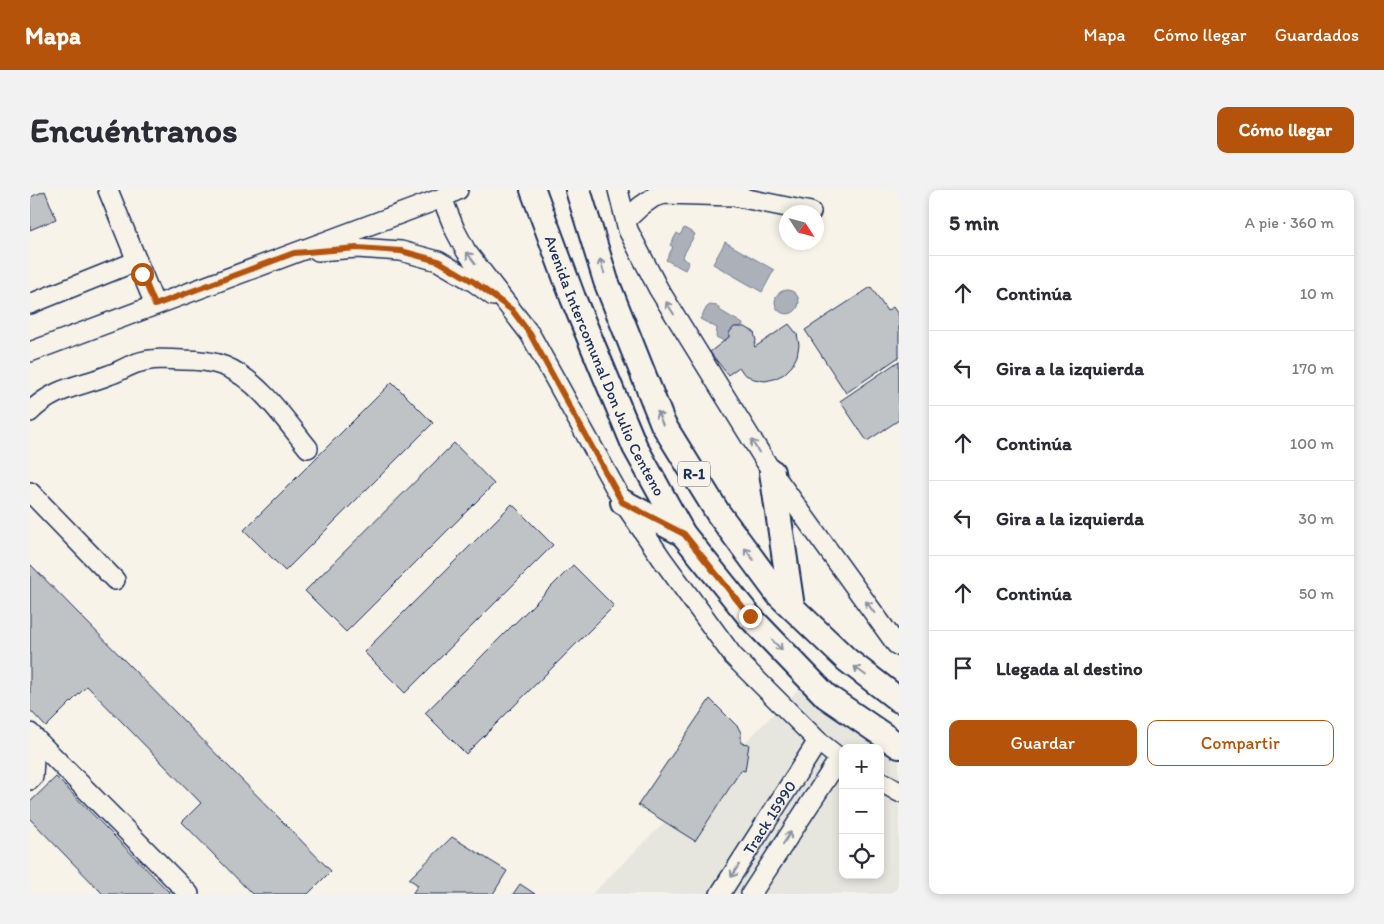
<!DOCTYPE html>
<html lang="es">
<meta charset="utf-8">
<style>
body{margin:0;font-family:Itim,sans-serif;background:#f2f2f3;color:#2b2b33}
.controls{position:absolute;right:15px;bottom:15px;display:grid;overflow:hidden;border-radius:10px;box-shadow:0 2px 8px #0003}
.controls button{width:45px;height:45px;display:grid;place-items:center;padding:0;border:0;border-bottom:1px solid #e1e1e2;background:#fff;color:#2b2b33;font:25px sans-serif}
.compass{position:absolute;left:749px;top:15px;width:45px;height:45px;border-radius:50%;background:#fff;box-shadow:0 2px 8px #0003;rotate:126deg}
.stop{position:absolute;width:15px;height:15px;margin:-11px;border:4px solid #b45309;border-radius:50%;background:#fff}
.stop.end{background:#b45309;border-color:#fff;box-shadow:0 1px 5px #0008}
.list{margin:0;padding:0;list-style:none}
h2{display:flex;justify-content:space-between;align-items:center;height:65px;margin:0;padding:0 20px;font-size:21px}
h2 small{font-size:16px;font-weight:400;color:#7c7c81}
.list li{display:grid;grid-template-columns:32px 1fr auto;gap:15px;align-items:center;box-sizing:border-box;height:75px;padding:0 20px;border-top:1px solid #e1e1e2}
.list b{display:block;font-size:19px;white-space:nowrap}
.list em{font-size:16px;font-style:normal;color:#7c7c81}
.actions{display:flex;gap:10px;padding:15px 20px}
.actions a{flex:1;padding:11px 0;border:1px solid #b45309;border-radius:10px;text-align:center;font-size:18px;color:#b45309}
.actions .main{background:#b45309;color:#fff}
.icon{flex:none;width:28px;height:28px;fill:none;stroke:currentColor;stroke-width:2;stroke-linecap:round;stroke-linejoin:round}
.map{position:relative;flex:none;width:869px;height:704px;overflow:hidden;border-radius:10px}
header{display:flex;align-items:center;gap:30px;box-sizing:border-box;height:70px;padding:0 25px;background:#b45309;color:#fff}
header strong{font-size:24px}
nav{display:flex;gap:28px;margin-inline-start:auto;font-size:18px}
.intro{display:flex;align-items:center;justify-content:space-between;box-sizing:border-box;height:120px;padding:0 30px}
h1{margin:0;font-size:35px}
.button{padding:12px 22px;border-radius:10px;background:#b45309;color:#fff;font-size:18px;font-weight:700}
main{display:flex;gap:30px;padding:0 30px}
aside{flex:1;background:#fff;border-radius:10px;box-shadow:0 2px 8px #0003}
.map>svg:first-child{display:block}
.built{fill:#e6e5de;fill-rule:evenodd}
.water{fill:#acb0b9;stroke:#727c95}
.building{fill:#c0c3c5;stroke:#1b2f5e}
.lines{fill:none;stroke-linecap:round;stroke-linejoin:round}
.minor-casing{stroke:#1b2f5e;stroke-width:22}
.major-casing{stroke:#1b2f5e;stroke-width:28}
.minor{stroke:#f7f3e8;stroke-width:19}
.major{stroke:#f7f3e8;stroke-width:24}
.oneway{stroke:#8991a3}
.route{stroke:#b45309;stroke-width:6}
.labels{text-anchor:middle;stroke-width:4.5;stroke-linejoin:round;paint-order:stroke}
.shield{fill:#f7f3e8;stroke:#5d6a87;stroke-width:1}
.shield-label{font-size:15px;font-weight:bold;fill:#1b2f5e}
.street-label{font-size:16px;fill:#1b2f5e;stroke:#f7f3e8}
</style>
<header>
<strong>Mapa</strong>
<nav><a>Mapa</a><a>Cómo llegar</a><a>Guardados</a></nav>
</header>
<div class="intro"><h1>Encuéntranos</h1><a class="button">Cómo llegar</a></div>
<main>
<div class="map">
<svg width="869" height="704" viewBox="0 0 869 704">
<rect width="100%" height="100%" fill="#f7f3e8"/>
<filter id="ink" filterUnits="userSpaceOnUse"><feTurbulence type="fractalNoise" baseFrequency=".02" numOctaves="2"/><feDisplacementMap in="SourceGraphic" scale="10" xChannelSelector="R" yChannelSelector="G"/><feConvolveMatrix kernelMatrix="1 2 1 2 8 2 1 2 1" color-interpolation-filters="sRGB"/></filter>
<g filter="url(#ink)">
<path class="built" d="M775 493 869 553V704H562ZM813 558H850V685H813Z"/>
<path class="water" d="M654 38 665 44 652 68 659 72 655 80 636 70 643 57 640 55 647 43 650 45Z
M695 52 744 80 732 102 683 74Z
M745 112a12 12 0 1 1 24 0a12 12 0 1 1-24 0Z
M680 115 687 116 691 121 713 134 712 136C704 137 698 139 699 147L694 151 686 147 687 138 670 129 677 117Z"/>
<path class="building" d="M15 1 26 29 0 40V7Z
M841 97 857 121 863 117 869 126V167L816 203 775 140Z
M759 134 767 144 769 155 767 166 762 176 754 184 744 189 735 191 724 189 714 184 709 177 698 185 680 162 699 147V143L704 137H715L724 142 726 151 724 156 725 157Z
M869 171V230L837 251 810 211Z
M362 192 403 233 255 381 214 340Z
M424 253 464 294 316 442 275 401Z
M482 314 523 355 375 503 334 462Z
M0 374 301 681 278 704H222L152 632 171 613 57 496 16 537 0 520Z
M543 375 584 416 436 564 395 523Z
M680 509 708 537 711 543V553L719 554 715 581 711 580 665 651 608 615Z
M26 587 141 704H73L0 629V612Z
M422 647 477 681 463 704H382L388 695 379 689Z
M490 694 505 704H483Z"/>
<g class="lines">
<defs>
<g id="minor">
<path d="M78 0 125 115"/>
<path d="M588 0 598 40 628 98 742 282 866 454 869 456"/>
<path d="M412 8 425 40 436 61 500 144 593 312 632 369 703 466 788 551 813 571"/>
<path d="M596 30 611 16 624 7 635 4 703 6 781 22"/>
<path d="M288 61 327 58 371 61 408 71 444 92 463 106"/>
<path d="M0 114 107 71"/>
<path d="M0 162 412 8 428 0"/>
<path d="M0 222C25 197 49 197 79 185 89 182 97 176 107 173 121 168 138 169 153 170 167 170 181 171 194 176 228 189 256 231 278 258"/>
<path d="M0 302 85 390"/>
<path d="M0 543 159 704"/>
<path d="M0 590 3 587 5 548"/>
<path d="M850 591 869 602"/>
<path id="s1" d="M690 704 788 551"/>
<path d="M721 704 809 569"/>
</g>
<g id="major">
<path id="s2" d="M503 0 543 108 605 257 653 344 719 426 796 506 869 556"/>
<path d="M548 0 576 91 633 234 688 323 748 404 817 470 869 510"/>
<path d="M742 282 762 417"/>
<path d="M593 312 653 344"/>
</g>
</defs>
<use href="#minor" class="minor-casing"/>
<use href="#major" class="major-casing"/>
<use href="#minor" class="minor"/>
<use href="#major" class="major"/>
</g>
<defs><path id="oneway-shaft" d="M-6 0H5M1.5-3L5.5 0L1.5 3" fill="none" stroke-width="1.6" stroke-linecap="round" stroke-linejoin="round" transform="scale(1.25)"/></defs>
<g class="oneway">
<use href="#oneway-shaft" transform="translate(441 68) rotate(-127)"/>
<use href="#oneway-shaft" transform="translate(572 76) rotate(-107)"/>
<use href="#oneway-shaft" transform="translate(640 118) rotate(-122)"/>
<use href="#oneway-shaft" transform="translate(630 228) rotate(-113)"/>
<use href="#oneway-shaft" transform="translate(725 256) rotate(-122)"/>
<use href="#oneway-shaft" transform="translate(719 364) rotate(-127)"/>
<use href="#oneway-shaft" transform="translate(840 417) rotate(-126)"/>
<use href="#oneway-shaft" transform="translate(747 455) rotate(46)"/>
<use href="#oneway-shaft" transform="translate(830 481) rotate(-143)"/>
<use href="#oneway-shaft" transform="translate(757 648) rotate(-57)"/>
<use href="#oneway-shaft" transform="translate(705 681) rotate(123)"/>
</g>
</g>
<g class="lines" filter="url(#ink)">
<path class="route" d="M112 84 125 115 264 63 327 58 371 61 408 71 444 92 482 120 500 144 592 312 654 344 720 426"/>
</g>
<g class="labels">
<rect class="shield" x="648" y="271.5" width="32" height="25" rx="4"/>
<g class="shield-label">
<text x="664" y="289">R-1</text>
</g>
<g class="street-label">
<text dy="6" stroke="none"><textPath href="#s2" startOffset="190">Avenida Intercomunal Don Julio Centeno</textPath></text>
<text dy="6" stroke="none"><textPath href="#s1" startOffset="91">Track 15990</textPath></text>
</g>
</g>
</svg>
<div class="controls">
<button>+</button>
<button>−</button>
<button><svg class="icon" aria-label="locate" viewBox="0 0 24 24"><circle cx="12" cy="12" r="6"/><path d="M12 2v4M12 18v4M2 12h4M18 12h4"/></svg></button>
</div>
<svg class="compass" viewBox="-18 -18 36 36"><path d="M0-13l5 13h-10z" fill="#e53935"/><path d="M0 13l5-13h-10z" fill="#7c7c81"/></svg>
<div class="stop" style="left:112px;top:84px"></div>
<div class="stop end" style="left:720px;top:426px"></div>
</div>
<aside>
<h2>5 min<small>A pie · 360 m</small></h2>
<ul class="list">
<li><svg class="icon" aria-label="ahead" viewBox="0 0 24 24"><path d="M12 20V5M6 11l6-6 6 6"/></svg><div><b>Continúa</b></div><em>10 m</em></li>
<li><svg class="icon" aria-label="left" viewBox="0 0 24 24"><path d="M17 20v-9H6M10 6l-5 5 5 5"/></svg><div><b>Gira a la izquierda</b></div><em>170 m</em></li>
<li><svg class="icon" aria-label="ahead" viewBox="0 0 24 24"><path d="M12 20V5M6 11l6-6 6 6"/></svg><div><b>Continúa</b></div><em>100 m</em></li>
<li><svg class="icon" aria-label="left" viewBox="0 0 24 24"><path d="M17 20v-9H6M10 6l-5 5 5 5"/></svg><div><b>Gira a la izquierda</b></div><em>30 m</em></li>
<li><svg class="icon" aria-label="ahead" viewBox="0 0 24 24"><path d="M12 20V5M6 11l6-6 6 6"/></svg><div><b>Continúa</b></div><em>50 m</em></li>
<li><svg class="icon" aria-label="arrive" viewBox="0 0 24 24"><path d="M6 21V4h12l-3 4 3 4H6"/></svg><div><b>Llegada al destino</b></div></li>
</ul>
<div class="actions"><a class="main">Guardar</a><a>Compartir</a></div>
</aside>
</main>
